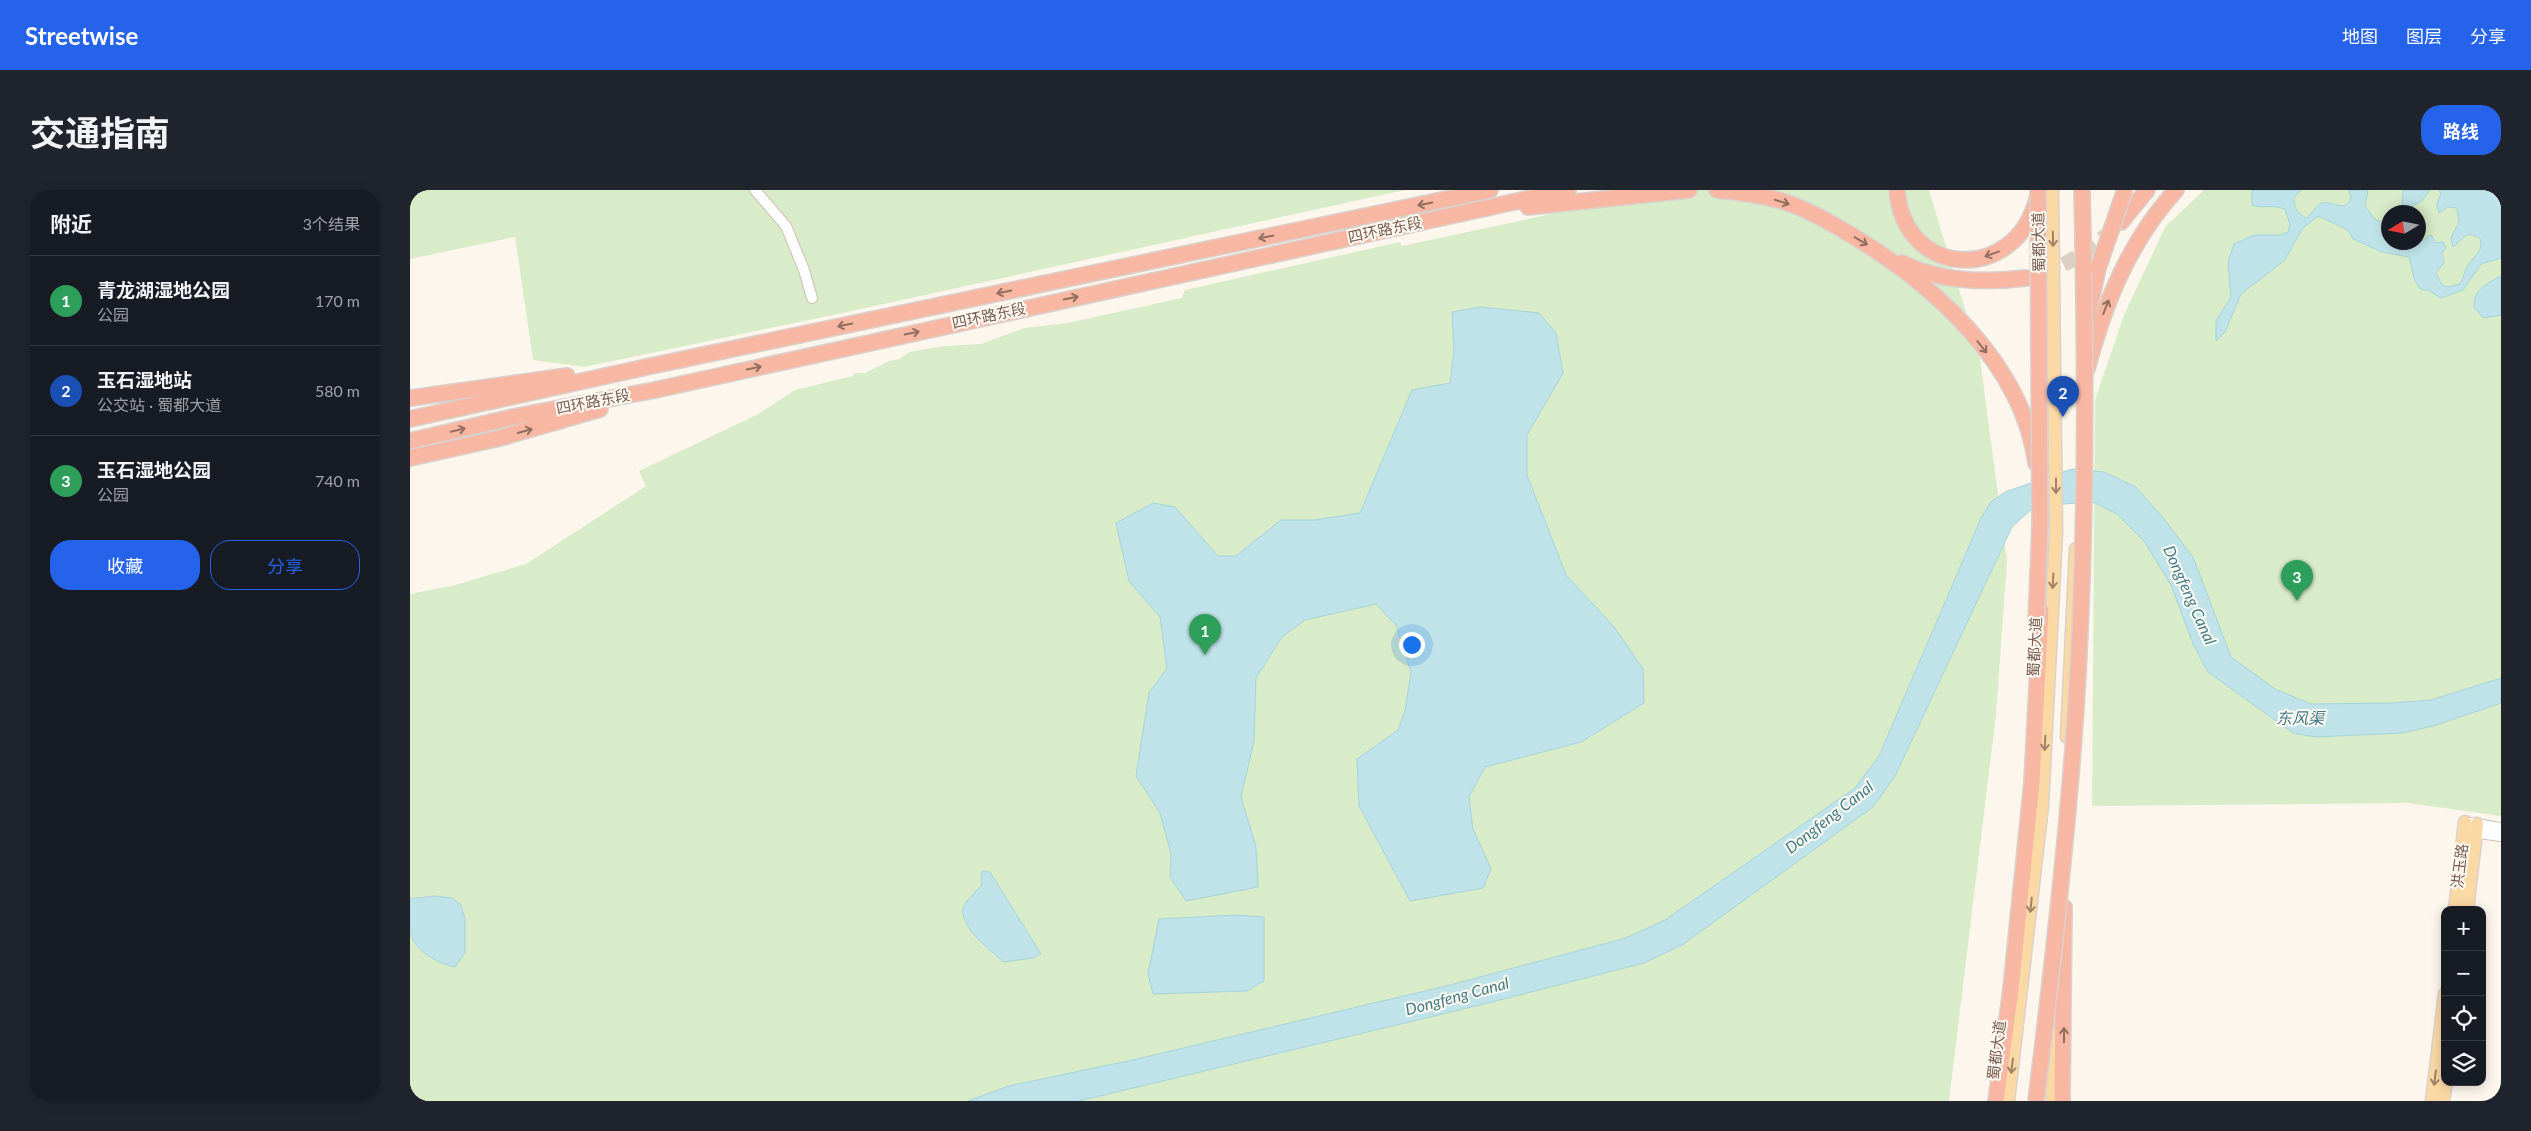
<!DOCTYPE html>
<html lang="zh">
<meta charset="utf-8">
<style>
body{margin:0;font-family:Lato,"Noto Sans SC",sans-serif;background:#20242c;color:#f1f3f6}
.controls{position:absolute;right:15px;bottom:15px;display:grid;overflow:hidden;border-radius:10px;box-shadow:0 2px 12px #0003}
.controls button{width:45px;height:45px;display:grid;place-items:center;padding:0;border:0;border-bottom:1px solid #363941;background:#171b24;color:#f1f3f6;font:25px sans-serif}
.compass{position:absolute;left:1971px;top:15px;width:45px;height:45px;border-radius:50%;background:#171b24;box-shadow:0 2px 12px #0003;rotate:260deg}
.you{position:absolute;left:1001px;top:454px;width:18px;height:18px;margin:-12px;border:4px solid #fff;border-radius:50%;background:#1a73e8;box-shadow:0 0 0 8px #1a73e833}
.badge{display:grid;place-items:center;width:32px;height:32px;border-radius:50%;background:#2563eb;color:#fff;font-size:16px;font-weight:700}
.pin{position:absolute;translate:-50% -41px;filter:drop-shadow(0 1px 2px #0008)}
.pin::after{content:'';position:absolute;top:26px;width:18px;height:15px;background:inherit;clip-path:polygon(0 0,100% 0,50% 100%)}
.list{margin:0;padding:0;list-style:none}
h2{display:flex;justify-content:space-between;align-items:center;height:65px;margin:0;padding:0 20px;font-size:21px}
h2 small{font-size:16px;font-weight:400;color:#9ea1a6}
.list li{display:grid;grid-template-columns:32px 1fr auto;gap:15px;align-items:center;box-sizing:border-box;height:90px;padding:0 20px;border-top:1px solid #363941}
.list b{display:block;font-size:19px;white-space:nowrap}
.list p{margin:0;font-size:16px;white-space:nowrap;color:#9ea1a6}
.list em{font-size:16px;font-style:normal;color:#9ea1a6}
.actions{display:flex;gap:10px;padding:15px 20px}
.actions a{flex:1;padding:11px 0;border:1px solid #2563eb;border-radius:20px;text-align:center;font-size:18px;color:#2563eb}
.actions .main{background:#2563eb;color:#fff}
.icon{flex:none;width:28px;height:28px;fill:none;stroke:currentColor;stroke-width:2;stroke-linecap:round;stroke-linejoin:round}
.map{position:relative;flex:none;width:2091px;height:911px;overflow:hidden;border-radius:20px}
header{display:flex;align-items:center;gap:30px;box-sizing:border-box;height:70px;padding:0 25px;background:#2563eb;color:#fff}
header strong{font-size:24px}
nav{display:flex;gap:28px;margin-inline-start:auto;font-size:18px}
.intro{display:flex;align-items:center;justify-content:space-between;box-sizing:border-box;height:120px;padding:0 30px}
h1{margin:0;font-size:35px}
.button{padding:12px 22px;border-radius:20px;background:#2563eb;color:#fff;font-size:18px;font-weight:700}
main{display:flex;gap:30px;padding:0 30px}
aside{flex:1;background:#171b24;border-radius:20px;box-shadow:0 2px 12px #0003}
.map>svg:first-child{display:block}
.green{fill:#d8ecc9;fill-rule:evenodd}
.water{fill:#bfe3e8;stroke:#a5d3da}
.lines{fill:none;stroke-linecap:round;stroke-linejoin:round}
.highway-tunnel{stroke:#dcd0c4;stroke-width:15;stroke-dasharray:15 8;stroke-linecap:butt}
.minor-casing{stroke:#d1beb0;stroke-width:12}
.major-casing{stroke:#dad1cd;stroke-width:15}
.highway-casing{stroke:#dad1cd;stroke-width:18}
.minor{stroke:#fff;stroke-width:10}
.major{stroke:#fbd9a5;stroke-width:12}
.highway{stroke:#f7b7a3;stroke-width:15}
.highway-bridge-casing{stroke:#dad1cd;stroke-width:18;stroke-linecap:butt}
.highway-bridge{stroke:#f7b7a3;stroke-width:15}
.oneway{stroke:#936e5e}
.oneway2{stroke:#a18267}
.labels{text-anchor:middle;stroke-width:4;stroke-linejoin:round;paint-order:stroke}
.street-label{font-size:15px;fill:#7a5c4d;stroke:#fffaf3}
.water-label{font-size:16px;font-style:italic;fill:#437c86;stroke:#fffaf3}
</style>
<header>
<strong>Streetwise</strong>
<nav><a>地图</a><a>图层</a><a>分享</a></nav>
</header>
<div class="intro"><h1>交通指南</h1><a class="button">路线</a></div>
<main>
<aside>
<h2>附近<small>3个结果</small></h2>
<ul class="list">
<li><span class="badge" style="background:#2e9e5b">1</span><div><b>青龙湖湿地公园</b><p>公园</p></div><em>170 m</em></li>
<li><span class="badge" style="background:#1a4fb4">2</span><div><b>玉石湿地站</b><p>公交站 · 蜀都大道</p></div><em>580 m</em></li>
<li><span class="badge" style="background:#2e9e5b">3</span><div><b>玉石湿地公园</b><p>公园</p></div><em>740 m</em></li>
</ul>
<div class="actions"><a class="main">收藏</a><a>分享</a></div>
</aside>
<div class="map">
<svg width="2091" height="911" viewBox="0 0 2091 911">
<rect width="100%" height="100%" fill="#fdf6ec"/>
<path class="green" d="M0 0H995L428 124 174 177 123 170 105 47 0 69Z
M1253 0H1519L1570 169 1597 371 1586 525 1539 911H0V404L45 395 116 374 236 296 229 281 348 224 385 200 443 186 444 183H455L479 171 490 169 499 162 534 156 571 154 614 138 657 133 772 108 775 100 990 52 992 56Z
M1794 0H2091V626L1997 613 1682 616 1685 210 1714 125 1755 37ZM1978 22H2008V52H1978Z"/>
<path class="water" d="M1842 0H1891L1884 8C1884 18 1887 23 1896 28 1902 25 1904 18 1910 14 1921 8 1936 25 1941 8L1939 0H1958L1955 15 1963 28 1978 36V52L2007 54 2021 45 2026 53 2033 52 2036 58 2032 63 2034 73 2026 83 2032 95 2038 97 2050 94C2054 88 2054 80 2059 74 2065 65 2074 61 2070 48 2054 40 2055 48 2043 57L2041 48 2049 32 2047 18 2038 17 2029 23 2027 15 2031 3 2028 0H2091V68L2071 74 2053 100 2031 108 2018 100 2010 99 2005 91 1999 67 1972 62 1943 49 1938 40 1908 26 1892 39 1875 70 1831 104 1815 142 1806 151V131L1821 107 1818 72 1824 54 1844 45H1870L1878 42 1880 34 1875 19C1862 14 1850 19 1842 15Z
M1993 0H2020L2012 11 1996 19 1992 15Z
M2091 86V125L2073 128 2064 117C2063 100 2078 93 2091 86Z
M1071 117 1129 123 1146 143 1153 183 1117 245V285L1156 385 1205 438 1233 479 1234 513 1171 552 1075 577 1059 607 1063 639 1081 679 1073 698 1000 711 949 616 947 569 988 540 995 521 1001 482 986 435 966 414 895 430 872 447 846 488 844 551 831 607 846 657 848 697 776 711 760 687 761 664 750 623 726 586 739 503 757 478 750 427 719 391 706 333 743 313 765 317 808 366H826L871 330H905L950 323 1002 200 1040 193 1044 161 1042 122Z
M1662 279 1694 282 1726 297 1754 329 1783 367 1821 467 1865 499 1901 514 1983 513 2021 510 2091 488V513L2023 536 1992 543 1906 547 1883 543 1798 482 1784 456 1761 395 1734 351 1707 324 1683 312 1625 316 1602 337 1485 586 1463 617 1272 755 1234 773 1070 815 669 911H558L599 896 727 869 1036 796 1216 748 1255 730 1445 598 1469 566 1572 326 1581 312 1595 302Z
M572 681 580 682 631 764 623 768 593 772C575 754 559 747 552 721L557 711 571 696Z
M24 706 42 708 51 715 55 729V763L45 777C28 774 3 760 0 741 0 731 0 719 0 709Z
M826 725 854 727V791L837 801 743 804 738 784 749 729Z"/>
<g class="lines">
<path class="highway-tunnel" d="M1632 83C1660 75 1683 56 1705 38"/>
<defs>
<path id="minor" d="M345 0 376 36 394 80 402 108
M2060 633 2091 638
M2060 642 2091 646"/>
<path id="major" d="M1657 547 1666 359
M2045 720 2055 632
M2057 720 2067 634
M1639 841 1643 911
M1598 911 1632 616 1646 342 1642 0
M2022 911 2035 804
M2033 911 2036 892"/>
<path id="highway" d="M1307 0C1330 2 1352 5 1375 12 1399 20 1421 33 1443 46 1524 95 1612 173 1626 273
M1487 0C1494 89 1605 94 1627 9
M1118 17 1279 0
M1711 32 1737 0
M1492 73C1530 92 1574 93 1616 88
M1678 125 1688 78
M1677 179C1695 112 1719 52 1766 0
M0 208 157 186
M0 229 241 176 1080 0
M0 251 108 226 245 200 1158 0
M0 268 90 248 190 219
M1586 911 1601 799 1622 592 1631 421
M1652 911 1654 717"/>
</defs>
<use href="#minor" class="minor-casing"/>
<use href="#major" class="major-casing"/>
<use href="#highway" class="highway-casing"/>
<use href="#minor" class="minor"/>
<use href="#major" class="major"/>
<use href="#highway" class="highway"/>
<defs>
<path id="highway-bridge" d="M1688 78 1715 0
M1626 434 1630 334 1628 0
M1626 911C1641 790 1655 668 1664 546 1677 364 1676 182 1672 0"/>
</defs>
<use href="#highway-bridge" class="highway-bridge-casing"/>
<use href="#highway-bridge" class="highway-bridge"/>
</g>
<defs><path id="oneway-shaft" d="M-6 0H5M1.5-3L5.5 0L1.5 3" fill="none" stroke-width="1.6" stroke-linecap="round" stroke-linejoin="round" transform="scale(1.25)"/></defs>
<g class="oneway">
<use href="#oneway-shaft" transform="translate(1372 12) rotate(17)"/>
<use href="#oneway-shaft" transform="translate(1015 14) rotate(168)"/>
<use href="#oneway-shaft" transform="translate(856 47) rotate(168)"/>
<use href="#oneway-shaft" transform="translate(1451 51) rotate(31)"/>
<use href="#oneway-shaft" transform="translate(1582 64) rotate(160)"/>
<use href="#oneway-shaft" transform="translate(594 102) rotate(168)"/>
<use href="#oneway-shaft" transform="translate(661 108) rotate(-12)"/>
<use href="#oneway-shaft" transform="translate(1696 117) rotate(-69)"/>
<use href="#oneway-shaft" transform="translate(435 135) rotate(168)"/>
<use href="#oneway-shaft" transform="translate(502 143) rotate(-12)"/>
<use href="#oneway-shaft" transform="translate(1572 157) rotate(51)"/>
<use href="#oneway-shaft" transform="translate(344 178) rotate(-12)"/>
<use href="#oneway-shaft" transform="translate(48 240) rotate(-13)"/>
<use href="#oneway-shaft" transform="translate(115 241) rotate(-16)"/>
<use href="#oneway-shaft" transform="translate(1654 845) rotate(-90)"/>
</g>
<g class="oneway2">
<use href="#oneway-shaft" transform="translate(1643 49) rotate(89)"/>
<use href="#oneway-shaft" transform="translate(1646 296) rotate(90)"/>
<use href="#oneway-shaft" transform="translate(1643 391) rotate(93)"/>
<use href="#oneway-shaft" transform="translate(1635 553) rotate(93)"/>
<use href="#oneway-shaft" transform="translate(1621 715) rotate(96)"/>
<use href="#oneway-shaft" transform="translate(1602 876) rotate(97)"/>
<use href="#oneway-shaft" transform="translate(2025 888) rotate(97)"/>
</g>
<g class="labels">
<g class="street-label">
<text transform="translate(975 40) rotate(-12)" y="5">四环路东段</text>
<text transform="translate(1629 52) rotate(-91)" y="5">蜀都大道</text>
<text transform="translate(579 126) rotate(-12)" y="5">四环路东段</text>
<text transform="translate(183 212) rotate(-11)" y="5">四环路东段</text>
<text transform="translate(1625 457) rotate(-87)" y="5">蜀都大道</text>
<text transform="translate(2050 676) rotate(-83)" y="5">洪玉路</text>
<text transform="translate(1587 860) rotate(-83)" y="5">蜀都大道</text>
</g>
<g class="water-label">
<text transform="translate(1780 405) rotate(66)" y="6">Dongfeng Canal</text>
<text x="1890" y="534">东风渠</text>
<text transform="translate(1419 627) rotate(-38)" y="6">Dongfeng Canal</text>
<text transform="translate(1047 806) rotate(-15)" y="6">Dongfeng Canal</text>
</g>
</g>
</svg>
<div class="controls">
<button>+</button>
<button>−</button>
<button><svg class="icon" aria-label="locate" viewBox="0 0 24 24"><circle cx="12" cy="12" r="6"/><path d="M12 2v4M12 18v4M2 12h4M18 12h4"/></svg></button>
<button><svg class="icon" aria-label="layers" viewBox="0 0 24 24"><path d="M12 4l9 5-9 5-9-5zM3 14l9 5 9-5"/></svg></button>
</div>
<svg class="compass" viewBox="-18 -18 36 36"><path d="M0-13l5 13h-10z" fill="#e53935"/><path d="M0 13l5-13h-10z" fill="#9ea1a6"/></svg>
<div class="you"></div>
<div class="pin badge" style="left:795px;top:465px;background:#2e9e5b">1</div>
<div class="pin badge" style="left:1653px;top:227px;background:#1a4fb4">2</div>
<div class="pin badge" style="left:1887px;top:411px;background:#2e9e5b">3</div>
</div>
</main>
